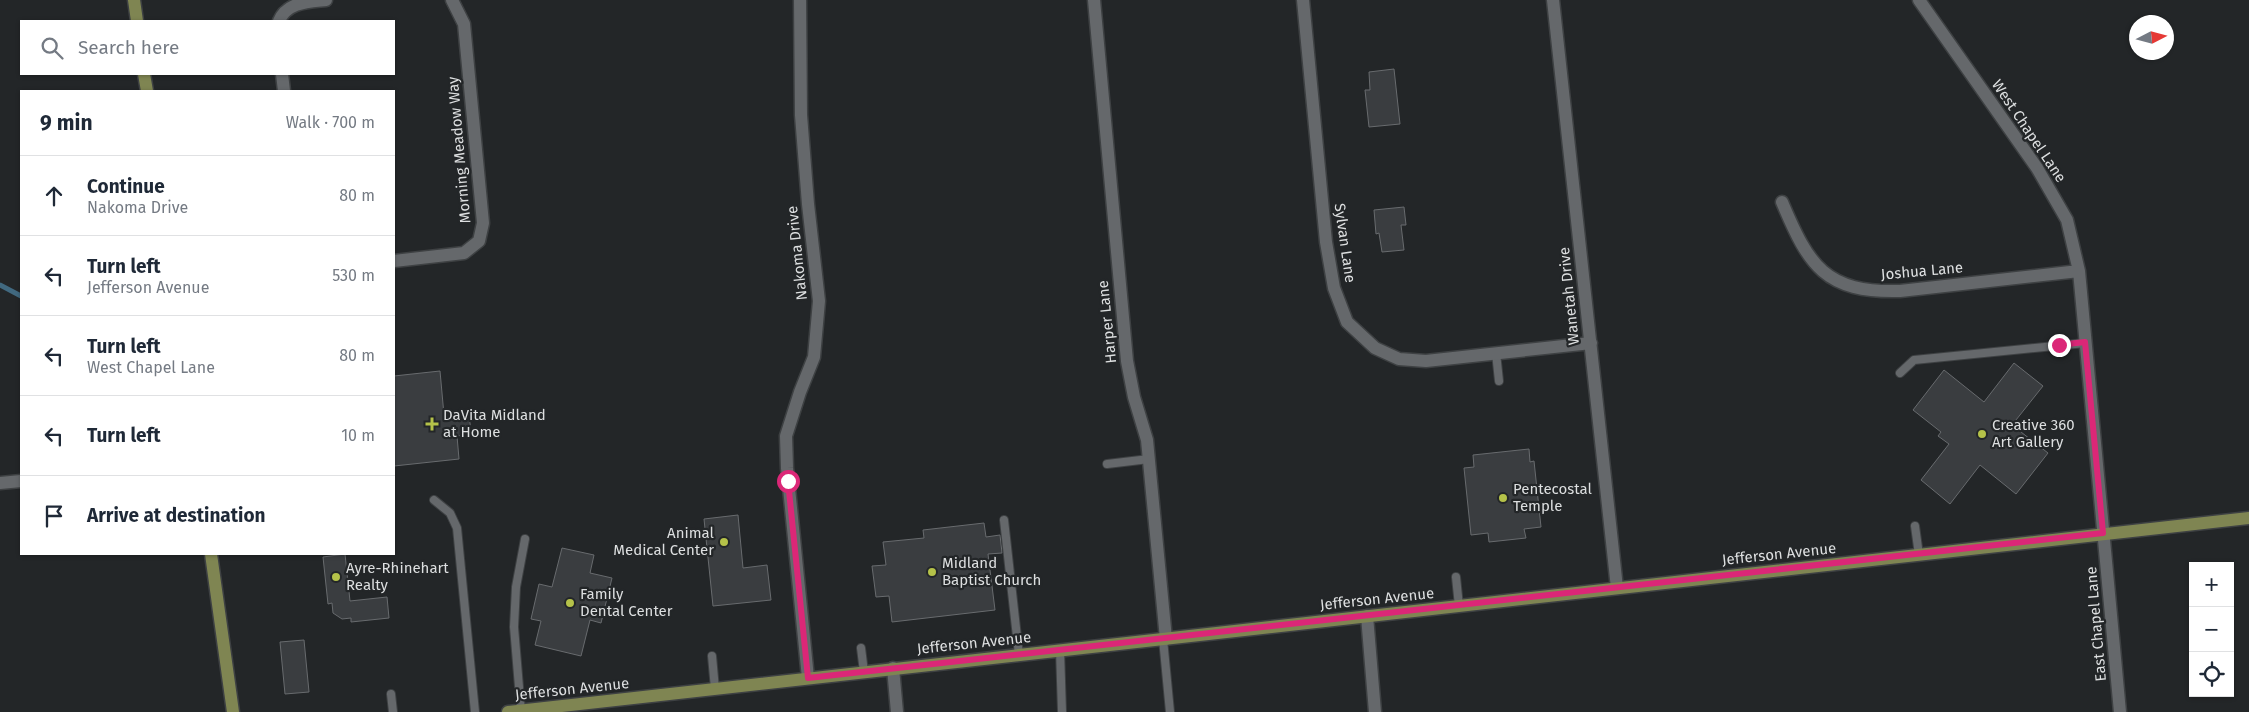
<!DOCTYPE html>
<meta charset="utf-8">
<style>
body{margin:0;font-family:"Fira Sans",sans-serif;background:#f2f2f3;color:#1f2937}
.controls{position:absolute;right:15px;bottom:15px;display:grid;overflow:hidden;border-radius:0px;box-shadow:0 1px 4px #0004}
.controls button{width:45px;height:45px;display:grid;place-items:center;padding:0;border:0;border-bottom:1px solid #e0e1e3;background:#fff;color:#1f2937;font:25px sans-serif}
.compass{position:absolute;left:2129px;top:15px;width:45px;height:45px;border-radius:50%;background:#fff;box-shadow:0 1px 4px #0004;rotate:84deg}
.stop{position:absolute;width:15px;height:15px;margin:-11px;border:4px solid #db2777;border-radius:50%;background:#fff}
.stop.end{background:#db2777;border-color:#fff;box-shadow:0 1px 5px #0008}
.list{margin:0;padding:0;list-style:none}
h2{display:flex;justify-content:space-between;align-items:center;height:65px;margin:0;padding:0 20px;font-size:21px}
h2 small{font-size:16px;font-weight:400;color:#747a83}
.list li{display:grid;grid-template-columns:32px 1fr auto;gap:15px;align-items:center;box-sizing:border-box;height:80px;padding:0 20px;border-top:1px solid #e0e1e3}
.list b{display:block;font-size:19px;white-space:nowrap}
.list p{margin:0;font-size:16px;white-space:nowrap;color:#747a83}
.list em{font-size:16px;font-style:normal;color:#747a83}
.icon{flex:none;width:28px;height:28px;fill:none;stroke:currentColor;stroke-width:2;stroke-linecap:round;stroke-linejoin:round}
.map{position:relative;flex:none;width:2249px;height:712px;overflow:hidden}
.search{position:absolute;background:#fff;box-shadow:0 1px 4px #0004;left:20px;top:20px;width:375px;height:55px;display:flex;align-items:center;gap:12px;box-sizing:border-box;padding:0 18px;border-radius:0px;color:#747a83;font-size:19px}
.panel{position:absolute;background:#fff;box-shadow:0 1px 4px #0004;left:20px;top:90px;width:375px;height:465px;border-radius:0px}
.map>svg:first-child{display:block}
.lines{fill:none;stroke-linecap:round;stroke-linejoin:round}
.stream{stroke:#416980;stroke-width:5}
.building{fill:#3a3d40;stroke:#686b6e}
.lane-casing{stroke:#3e4143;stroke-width:10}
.street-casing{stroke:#3e4143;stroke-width:15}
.secondary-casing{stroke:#3e4143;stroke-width:15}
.lane{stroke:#65686b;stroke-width:8}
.street{stroke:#65686b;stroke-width:12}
.secondary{stroke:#7f8552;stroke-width:12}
.route{stroke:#db2777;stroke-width:6}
.poi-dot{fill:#b5c249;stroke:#232628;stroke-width:2}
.labels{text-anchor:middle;stroke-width:4.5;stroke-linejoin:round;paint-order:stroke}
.street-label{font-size:15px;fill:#dddfe0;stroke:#232628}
.poi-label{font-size:15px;fill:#dddfe0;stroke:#232628;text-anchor:start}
</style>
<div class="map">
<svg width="2249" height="712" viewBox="0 0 2249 712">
<rect width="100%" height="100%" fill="#232628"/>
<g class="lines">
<path class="stream" d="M0 285 21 296"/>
</g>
<path class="building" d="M1394 69 1400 124 1369 127 1365 90H1370L1369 72Z
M1404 207 1406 225H1401L1404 250 1382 252 1379 233 1376 234 1374 210Z
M2014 363 2043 386 2012 425 2048 453 2016 494 1980 465 1950 504 1921 480 1949 444 1938 436 1941 432 1913 410 1944 370 1984 402Z
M440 371 444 415 469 412 471 434 457 436 459 459 394 466V376Z
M1529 449 1530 462 1534 461 1541 527 1524 529 1526 538 1489 542 1488 533 1471 535 1464 468 1474 467 1473 455Z
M738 515 743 568 767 565 771 600 713 606 704 519Z
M984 523 986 537 1000 535 1002 553 988 554 995 610 892 622 889 596 876 597 872 566 886 565 883 542 924 538 923 530Z
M562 548 594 555 590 573 612 578 601 623 590 620 581 656 535 645 541 621 531 619 539 584 552 587Z
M345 554 350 601 387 597 389 618 351 622V618L342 619 333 613 332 603 328 604 323 557Z
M304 640 309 692 285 694 280 642Z"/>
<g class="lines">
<defs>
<path id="lane" d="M1496 353 1499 381
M1900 373 1914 360 2085 343
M1107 464 1149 459
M434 500 450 513 457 528 475 712
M1004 520 1019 655
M1915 526 1919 555
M1456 577 1459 606
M1163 639 1170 712
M861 648 864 672
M1060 650 1062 712
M712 656 715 689
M391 694 393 712
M521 711 514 627 516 587 525 539"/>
<path id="street" d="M800 0 801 115 808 204 819 301 814 357 800 392 786 436 787 468 808 678
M1094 0 1127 361 1134 397 1147 440 1166 639
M1303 0 1326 242 1334 288 1347 322 1375 348 1399 359 1426 361 1591 343
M1553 0 1617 588
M1919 0 2037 168 2067 220 2079 271 2120 712
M279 21C287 2 308 2 326 0
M282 74 284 91
M1782 202C1809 266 1825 293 1900 291L2079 271
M394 261 464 253 479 241 483 223 464 24 452 0
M0 483 21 481
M1367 616 1375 712
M893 668 897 712"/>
<path id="secondary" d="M134 0 137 21
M144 74 147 91
M211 554 233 712
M508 712 2249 518"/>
</defs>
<use href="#lane" class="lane-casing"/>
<use href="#street" class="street-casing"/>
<use href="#secondary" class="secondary-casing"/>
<use href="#lane" class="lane"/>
<use href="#street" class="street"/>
<use href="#secondary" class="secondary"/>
</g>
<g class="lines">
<path class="route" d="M788 481 808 678 2103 533 2085 342 2059 345"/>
</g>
<g class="poi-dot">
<path d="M429.5 416.5h5v5h5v5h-5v5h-5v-5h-5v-5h5z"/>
<circle cx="1982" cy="434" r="5"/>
<circle cx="1503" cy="498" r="5"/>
<circle cx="724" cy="542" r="5"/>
<circle cx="932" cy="572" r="5"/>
<circle cx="336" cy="577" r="5"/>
<circle cx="570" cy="603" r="5"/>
</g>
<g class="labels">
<g class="street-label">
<text transform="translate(2029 131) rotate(56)" y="5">West Chapel Lane</text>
<text transform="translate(459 150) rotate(-95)" y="5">Morning Meadow Way</text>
<text transform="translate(1345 243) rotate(82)" y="5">Sylvan Lane</text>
<text transform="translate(797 253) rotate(-96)" y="5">Nakoma Drive</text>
<text transform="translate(1922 271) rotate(-5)" y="5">Joshua Lane</text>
<text transform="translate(1569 296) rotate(-96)" y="5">Wanetah Drive</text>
<text transform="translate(1107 322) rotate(-96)" y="5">Harper Lane</text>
<text transform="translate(1779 554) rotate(-6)" y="5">Jefferson Avenue</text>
<text transform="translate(1377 599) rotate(-6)" y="5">Jefferson Avenue</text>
<text transform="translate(2096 624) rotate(-95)" y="5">East Chapel Lane</text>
<text transform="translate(974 643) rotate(-6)" y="5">Jefferson Avenue</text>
<text transform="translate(572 689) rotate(-6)" y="5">Jefferson Avenue</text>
</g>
<g class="poi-label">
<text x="443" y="420">DaVita Midland<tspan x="443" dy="17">at Home</tspan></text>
<text x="1992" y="430">Creative 360<tspan x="1992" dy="17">Art Gallery</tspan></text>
<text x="1513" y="494">Pentecostal<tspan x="1513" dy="17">Temple</tspan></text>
<text x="714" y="538" text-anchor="end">Animal<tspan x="714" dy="17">Medical Center</tspan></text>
<text x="942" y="568">Midland<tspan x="942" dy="17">Baptist Church</tspan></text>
<text x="346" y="573">Ayre-Rhinehart<tspan x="346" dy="17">Realty</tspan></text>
<text x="580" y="599">Family<tspan x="580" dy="17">Dental Center</tspan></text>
</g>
</g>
</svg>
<div class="controls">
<button>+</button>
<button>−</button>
<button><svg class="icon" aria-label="locate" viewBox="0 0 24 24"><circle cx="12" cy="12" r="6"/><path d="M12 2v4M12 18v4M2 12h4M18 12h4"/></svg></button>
</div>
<svg class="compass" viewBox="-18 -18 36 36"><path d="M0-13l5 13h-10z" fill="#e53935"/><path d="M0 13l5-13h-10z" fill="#747a83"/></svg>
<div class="stop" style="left:788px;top:481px"></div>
<div class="stop end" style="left:2059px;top:345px"></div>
<div class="search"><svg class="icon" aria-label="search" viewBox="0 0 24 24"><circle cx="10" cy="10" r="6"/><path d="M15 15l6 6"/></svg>Search here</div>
<section class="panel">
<h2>9 min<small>Walk · 700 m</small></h2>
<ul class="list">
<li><svg class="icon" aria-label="ahead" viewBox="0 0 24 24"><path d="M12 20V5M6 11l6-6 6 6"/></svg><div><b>Continue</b><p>Nakoma Drive</p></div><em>80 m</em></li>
<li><svg class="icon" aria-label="left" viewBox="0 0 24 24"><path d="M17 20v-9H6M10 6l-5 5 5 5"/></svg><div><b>Turn left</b><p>Jefferson Avenue</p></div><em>530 m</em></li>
<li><svg class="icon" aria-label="left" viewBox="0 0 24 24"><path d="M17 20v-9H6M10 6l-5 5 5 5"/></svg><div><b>Turn left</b><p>West Chapel Lane</p></div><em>80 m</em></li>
<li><svg class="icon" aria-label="left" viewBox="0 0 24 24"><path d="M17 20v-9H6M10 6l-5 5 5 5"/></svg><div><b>Turn left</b></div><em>10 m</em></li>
<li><svg class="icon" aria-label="arrive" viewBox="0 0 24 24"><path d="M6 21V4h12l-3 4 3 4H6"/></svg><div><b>Arrive at destination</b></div></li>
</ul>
</section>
</div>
